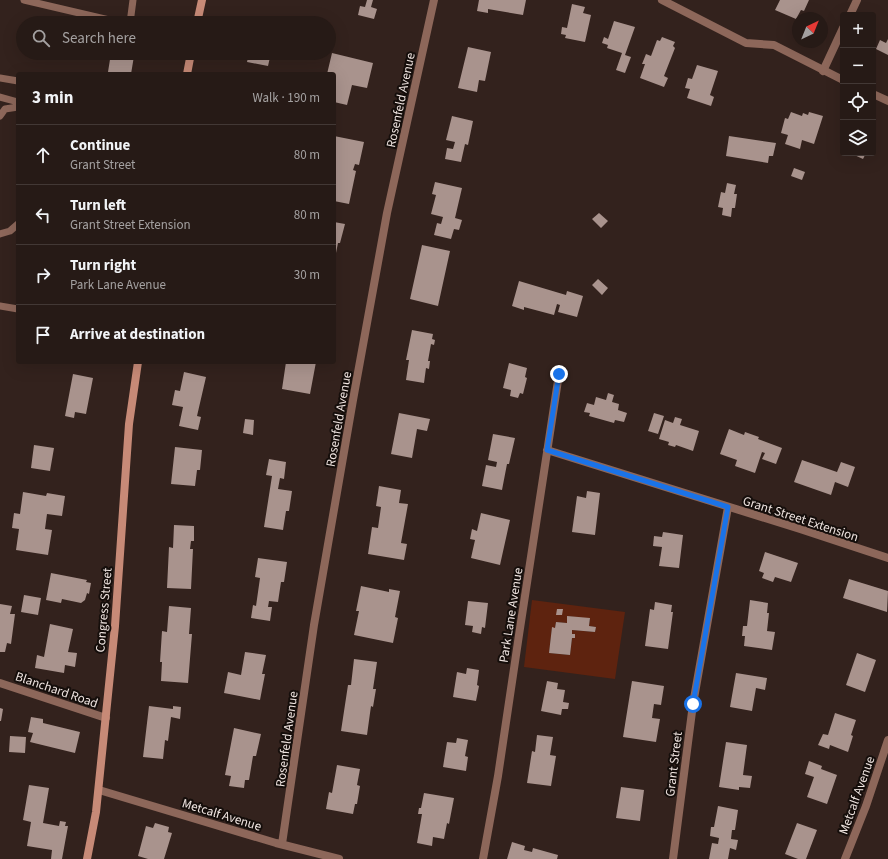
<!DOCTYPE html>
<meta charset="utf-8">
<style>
body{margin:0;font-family:"Source Sans 3",sans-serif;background:#2e231f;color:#f1f3f6}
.controls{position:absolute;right:12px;top:12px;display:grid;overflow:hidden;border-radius:4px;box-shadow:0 4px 16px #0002}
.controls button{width:36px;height:36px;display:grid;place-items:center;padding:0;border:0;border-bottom:1px solid #423835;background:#261a16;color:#f1f3f6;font:20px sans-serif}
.compass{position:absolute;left:792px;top:12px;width:36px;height:36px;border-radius:50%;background:#261a16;box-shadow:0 4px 16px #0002;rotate:43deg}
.stop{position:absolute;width:12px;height:12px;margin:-9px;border:3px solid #1a73e8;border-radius:50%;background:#fff}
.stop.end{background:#1a73e8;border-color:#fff;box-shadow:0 1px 4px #0008}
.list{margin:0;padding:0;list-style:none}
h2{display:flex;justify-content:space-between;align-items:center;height:52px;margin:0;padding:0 16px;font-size:17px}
h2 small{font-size:13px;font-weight:400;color:#a4a1a1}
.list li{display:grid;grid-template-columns:26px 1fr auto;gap:12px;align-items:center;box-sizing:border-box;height:60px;padding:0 16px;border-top:1px solid #423835}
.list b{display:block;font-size:15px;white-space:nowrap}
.list p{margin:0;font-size:13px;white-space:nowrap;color:#a4a1a1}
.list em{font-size:13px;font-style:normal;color:#a4a1a1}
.icon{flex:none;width:22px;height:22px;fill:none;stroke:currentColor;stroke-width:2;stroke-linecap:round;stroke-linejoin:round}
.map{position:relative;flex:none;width:888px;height:859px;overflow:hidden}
.search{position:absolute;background:#261a16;box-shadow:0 4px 16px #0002;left:16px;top:16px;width:320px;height:44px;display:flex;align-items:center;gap:10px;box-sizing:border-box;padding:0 14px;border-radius:22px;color:#a4a1a1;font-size:15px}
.panel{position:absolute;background:#261a16;box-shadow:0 4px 16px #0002;left:16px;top:72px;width:320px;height:292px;border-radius:4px}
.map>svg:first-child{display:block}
.green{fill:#5e230f;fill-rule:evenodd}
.building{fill:#a9938d}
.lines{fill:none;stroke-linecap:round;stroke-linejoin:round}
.service{stroke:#8d675a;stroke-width:7}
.minor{stroke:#8d675a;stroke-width:8}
.tertiary{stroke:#8d675a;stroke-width:8}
.secondary{stroke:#c78a77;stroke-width:8}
.route{stroke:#1a73e8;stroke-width:5}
.labels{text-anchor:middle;stroke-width:4;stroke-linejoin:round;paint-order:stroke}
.street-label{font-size:13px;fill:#efe4e0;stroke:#150e0b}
</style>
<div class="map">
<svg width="888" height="859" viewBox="0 0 888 859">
<rect width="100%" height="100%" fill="#33221d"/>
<path class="green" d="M532 600 625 612 615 679 524 667ZM567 616 590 619 589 626 596 627 595 632 572 630V634H575V638H572L570 655 549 653 552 628H555L556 622 567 623Z"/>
<path class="building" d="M367 0H373L371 7 377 9 374 19 358 15 360 6 365 7Z
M479 0H526L523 15 488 9V13L477 11Z
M780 0H809L804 11 801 10 796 19 775 10Z
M572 4 585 7 583 13 591 15 585 42 565 38 566 35 561 34 562 27 567 28Z
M256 17 286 22 285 23H255Z
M614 21 635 27 625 55 631 57 625 73 616 70 622 53 607 48 608 45 602 43 604 37 608 39Z
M662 37 675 42 673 46 675 48 664 76 668 78 664 87 640 78 645 64H642L646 54 651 56 657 40 660 41Z
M888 39V55L876 49 880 40 886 43Z
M468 47 491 52 485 81 479 80 477 92 458 88Z
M111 53 134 56 131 74 108 72Z
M249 53H271L268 66 247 62Z
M332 53 373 63 367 88 352 85 347 105 334 102V74H327Z
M697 65 718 71 710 95 714 97 711 106 687 98 690 89 685 88 688 78 692 79Z
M791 112 802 116 803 113 808 115 809 112 823 116 814 144 802 140 800 149 785 144 788 135 781 133 785 118 788 119Z
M452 116 473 121 468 145 465 144 461 162 445 159 447 148 453 149 455 142 446 140Z
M334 136 364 142 359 165 355 164 353 170 356 171 349 204 334 201Z
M729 136 776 143 773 156H769L768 163 726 156Z
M850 153H866L863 159Z
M794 168 805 172 802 180 791 176Z
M435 182 462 188 455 218 462 220 459 230 454 229 451 239 434 235 437 223 441 224 443 217 431 214 436 195 432 194Z
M727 183 736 185 734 194H737L735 208H732L731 217 722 215 723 208 718 207 721 192 725 193Z
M599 213 608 221 601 228 592 219Z
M334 222 345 224 340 243H338L335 258Z
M422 245 450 251 438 306 410 299Z
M598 279 608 288 602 295 592 285Z
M519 281 566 295 567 291 583 296 577 317 558 312 560 305 557 304 554 315 524 307V310L512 306Z
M412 330 433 334 432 339 435 340 434 345 431 344 428 361H430L429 369 426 368 424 383 406 380 409 360H406Z
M286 362H316L310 394 282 389Z
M509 363 527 368 525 377 527 378 523 394 520 393 518 398 510 396 511 390 503 388Z
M184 372 206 377 197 416 201 417 198 430 179 426 183 407 172 405 175 390 180 391Z
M73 374 93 378 86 414 75 412 74 418 65 416Z
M608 393 614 395 612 402 619 404 618 410 627 413 624 422 615 420 614 423 589 416 590 413 584 412 587 403 594 405 596 397 606 400Z
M399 413 430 419 427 431 417 429 412 458 391 454Z
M654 413 664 416 658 434 648 431Z
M675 417 682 419 680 425 699 431 693 451 676 445 675 447 668 445 669 442 659 439 665 420 673 423Z
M245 419 254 420 253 435 243 433Z
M729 429 744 435 745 432 759 437 758 439 782 448 776 464 762 459 765 453 762 452 755 473 735 466 737 460 720 454Z
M493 434 515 438 509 464H507L502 490 482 486 486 465 496 467 497 462 488 460Z
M34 445 54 448 50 471 31 468Z
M175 447 202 450 200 470H197L195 486 171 484Z
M269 459 286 462 284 479 280 478 278 489 292 491 289 511H286L283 530 264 527 272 476 266 475Z
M802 460 837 472 841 462 855 467 848 487 835 482 831 495 794 482Z
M379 486 401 490 399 503 408 504 401 543 407 544 404 560 368 554 372 527 378 528 381 507 376 506Z
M587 491 600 493 595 535 572 532 577 496 586 498Z
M23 492 46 496 47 493 65 496 62 516 47 514 45 529 52 530 48 555 16 550 19 529 12 528 14 513 20 514Z
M481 513 510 520 500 565 471 558 475 540 470 539 472 529 477 531Z
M174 525 194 526V541H191L190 549H193L191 589 167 588 169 547 173 548Z
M663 532 683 535 679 568 659 566 662 547 653 546 654 536 662 537Z
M765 552 798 563 791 582 775 577 773 582 762 578 764 573 759 571Z
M258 558 287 562 284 582H281L278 602 269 601 268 607H272L270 621 251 618 253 605 256 606 260 578 255 577Z
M51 573 87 580 86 582 91 583 89 594 87 593 85 600 81 603 62 599 61 603 46 600Z
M849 579 888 591 887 612 843 598Z
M361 586 389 592V589L400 591 395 617 398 618 393 643 354 635 359 611H356Z
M24 595 41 598 38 615 21 612Z
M750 600 768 603 767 613H769L767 631 775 632 772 650 744 646 745 636H742L743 626H747Z
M468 601 488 603 485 628 482 627 481 634 472 632 473 626 465 625Z
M655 602 672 605 671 612H673L668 649 645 646 650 609 654 610Z
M0 604 12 606 10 614H15L11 644 7 643 5 652H0Z
M169 606 191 608 189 634H192L188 683 161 681 162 662H160L162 631 167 632Z
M557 609H563L562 615H556Z
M567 616 590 618 589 626 596 627 595 632 572 630V634H575V638H572L570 655 549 653 552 627 555 628 556 622 567 623Z
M50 624 73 629 68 652 77 653 75 667 65 665 64 673 35 668 37 655 44 657Z
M245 652 266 655 262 674H265L260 700 224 693 228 672 241 675Z
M857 653 876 660 865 692 846 685Z
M354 659 377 662 373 689H376L373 707 371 706 367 735 341 731 348 685H351Z
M467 668 479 670 477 685 479 686 476 701 453 697 457 672 466 674Z
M736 673 767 678 765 690 756 688 752 711 730 707Z
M547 681 558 683 557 689 565 690 563 702 569 703 568 709H562L561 715 541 711Z
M632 681 664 686 661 705 654 704 652 718 660 719 656 742 623 737Z
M149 706 173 709V706L181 707 180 719 171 717 168 741 165 740 163 759 143 757Z
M0 708 3 709 1 721H0Z
M835 713 856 720 851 735 853 736 848 752 830 745 829 749 818 745 823 734 828 735Z
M31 717 43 719V723L80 732 75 753 30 742 33 733 28 732Z
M234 728 261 734 256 756H253L249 780H245L244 788 229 786 231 776 225 775Z
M537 735 553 737 550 755 556 756 551 786 527 783 532 751 535 752Z
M10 736 26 737 25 753 9 752Z
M457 738 468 740 465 756 468 757 466 771 443 767 447 742 456 743Z
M726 742 747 745 743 775 752 776 750 788 739 787V790L719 787Z
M809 761 822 766 821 769 837 775 827 804 807 797 814 777 805 774Z
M337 765 360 769 357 785 360 786 357 804H355L353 814 326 809 329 792 332 793Z
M29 785 49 788 43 823 59 826 60 821 66 822 65 826H68L62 859H51L52 850 27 846 31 822 23 820Z
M621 787 644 790 640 821 616 818Z
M424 793 454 798 449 824 447 823 444 839 433 837 432 846 417 843 422 814H418L419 808H421Z
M718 806 738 810 735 830H732L731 839 738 840 736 850 730 848 728 859H709L712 843 718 844 719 838 710 836 711 827H714Z
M155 823 169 827 168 832 172 833 164 859H148L138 856 146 826 153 828Z
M797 823 817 830 806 859H798L785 854Z
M512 842 525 846 524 850 532 852 533 848 558 855 557 859H507Z"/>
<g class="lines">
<path class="service" d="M24 0 122 23
M130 23 133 0
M0 78 18 81
M0 97 18 102
M0 116 5 109 18 107
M0 234 10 231 18 224
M0 306 18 309"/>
<path class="minor" d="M850 15 857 0
M823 71 843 28
M547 450 800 529 888 558
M0 683 106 718
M99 790 276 843 339 859
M282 844 314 625 353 400 387 213 434 0
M483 859 498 776 519 635 559 374
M673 859 693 704 728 507
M845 859 866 806 888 740"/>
<path class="tertiary" d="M662 0 746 43 774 45 843 80
M873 94 888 101"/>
<path class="secondary" d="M197 23 202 0
M187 74 191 53
M87 859 96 812 115 626 129 424 138 362"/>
</g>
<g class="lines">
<path class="route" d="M559 374 547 450 728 507 693 704"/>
</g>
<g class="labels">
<g class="street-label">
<text transform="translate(400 100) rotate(-78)" y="5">Rosenfeld Avenue</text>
<text transform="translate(338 419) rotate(-80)" y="5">Rosenfeld Avenue</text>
<text transform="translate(801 518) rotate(18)" y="5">Grant Street Extension</text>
<text transform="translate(103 610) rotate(-85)" y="5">Congress Street</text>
<text transform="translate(510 615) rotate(-81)" y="5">Park Lane Avenue</text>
<text transform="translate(57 689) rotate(19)" y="5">Blanchard Road</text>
<text transform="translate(286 739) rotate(-82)" y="5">Rosenfeld Avenue</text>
<text transform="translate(673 764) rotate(-83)" y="5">Grant Street</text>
<text transform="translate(856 795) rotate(-70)" y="5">Metcalf Avenue</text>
<text transform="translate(222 814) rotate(17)" y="5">Metcalf Avenue</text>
</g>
</g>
</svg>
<div class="controls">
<button>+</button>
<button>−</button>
<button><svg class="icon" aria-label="locate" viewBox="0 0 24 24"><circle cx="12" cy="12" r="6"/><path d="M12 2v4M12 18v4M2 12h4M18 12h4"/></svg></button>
<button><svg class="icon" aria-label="layers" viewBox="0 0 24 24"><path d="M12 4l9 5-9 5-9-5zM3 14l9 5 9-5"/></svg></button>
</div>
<svg class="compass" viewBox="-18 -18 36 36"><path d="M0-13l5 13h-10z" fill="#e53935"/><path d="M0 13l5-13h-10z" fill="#a4a1a1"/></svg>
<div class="stop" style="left:693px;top:704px"></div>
<div class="stop end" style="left:559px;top:374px"></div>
<div class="search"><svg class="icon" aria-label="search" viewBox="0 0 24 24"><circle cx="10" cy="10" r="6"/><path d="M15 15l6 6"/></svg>Search here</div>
<section class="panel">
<h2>3 min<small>Walk · 190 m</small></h2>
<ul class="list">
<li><svg class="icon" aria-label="ahead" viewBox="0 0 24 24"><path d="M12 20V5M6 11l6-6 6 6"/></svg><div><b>Continue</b><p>Grant Street</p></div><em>80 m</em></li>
<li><svg class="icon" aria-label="left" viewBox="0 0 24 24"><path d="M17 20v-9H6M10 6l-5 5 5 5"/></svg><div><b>Turn left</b><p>Grant Street Extension</p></div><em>80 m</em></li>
<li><svg class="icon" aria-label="right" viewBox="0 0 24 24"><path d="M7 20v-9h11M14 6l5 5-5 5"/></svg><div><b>Turn right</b><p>Park Lane Avenue</p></div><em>30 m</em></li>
<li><svg class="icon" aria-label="arrive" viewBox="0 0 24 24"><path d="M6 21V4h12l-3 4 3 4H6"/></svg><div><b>Arrive at destination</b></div></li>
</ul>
</section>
</div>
